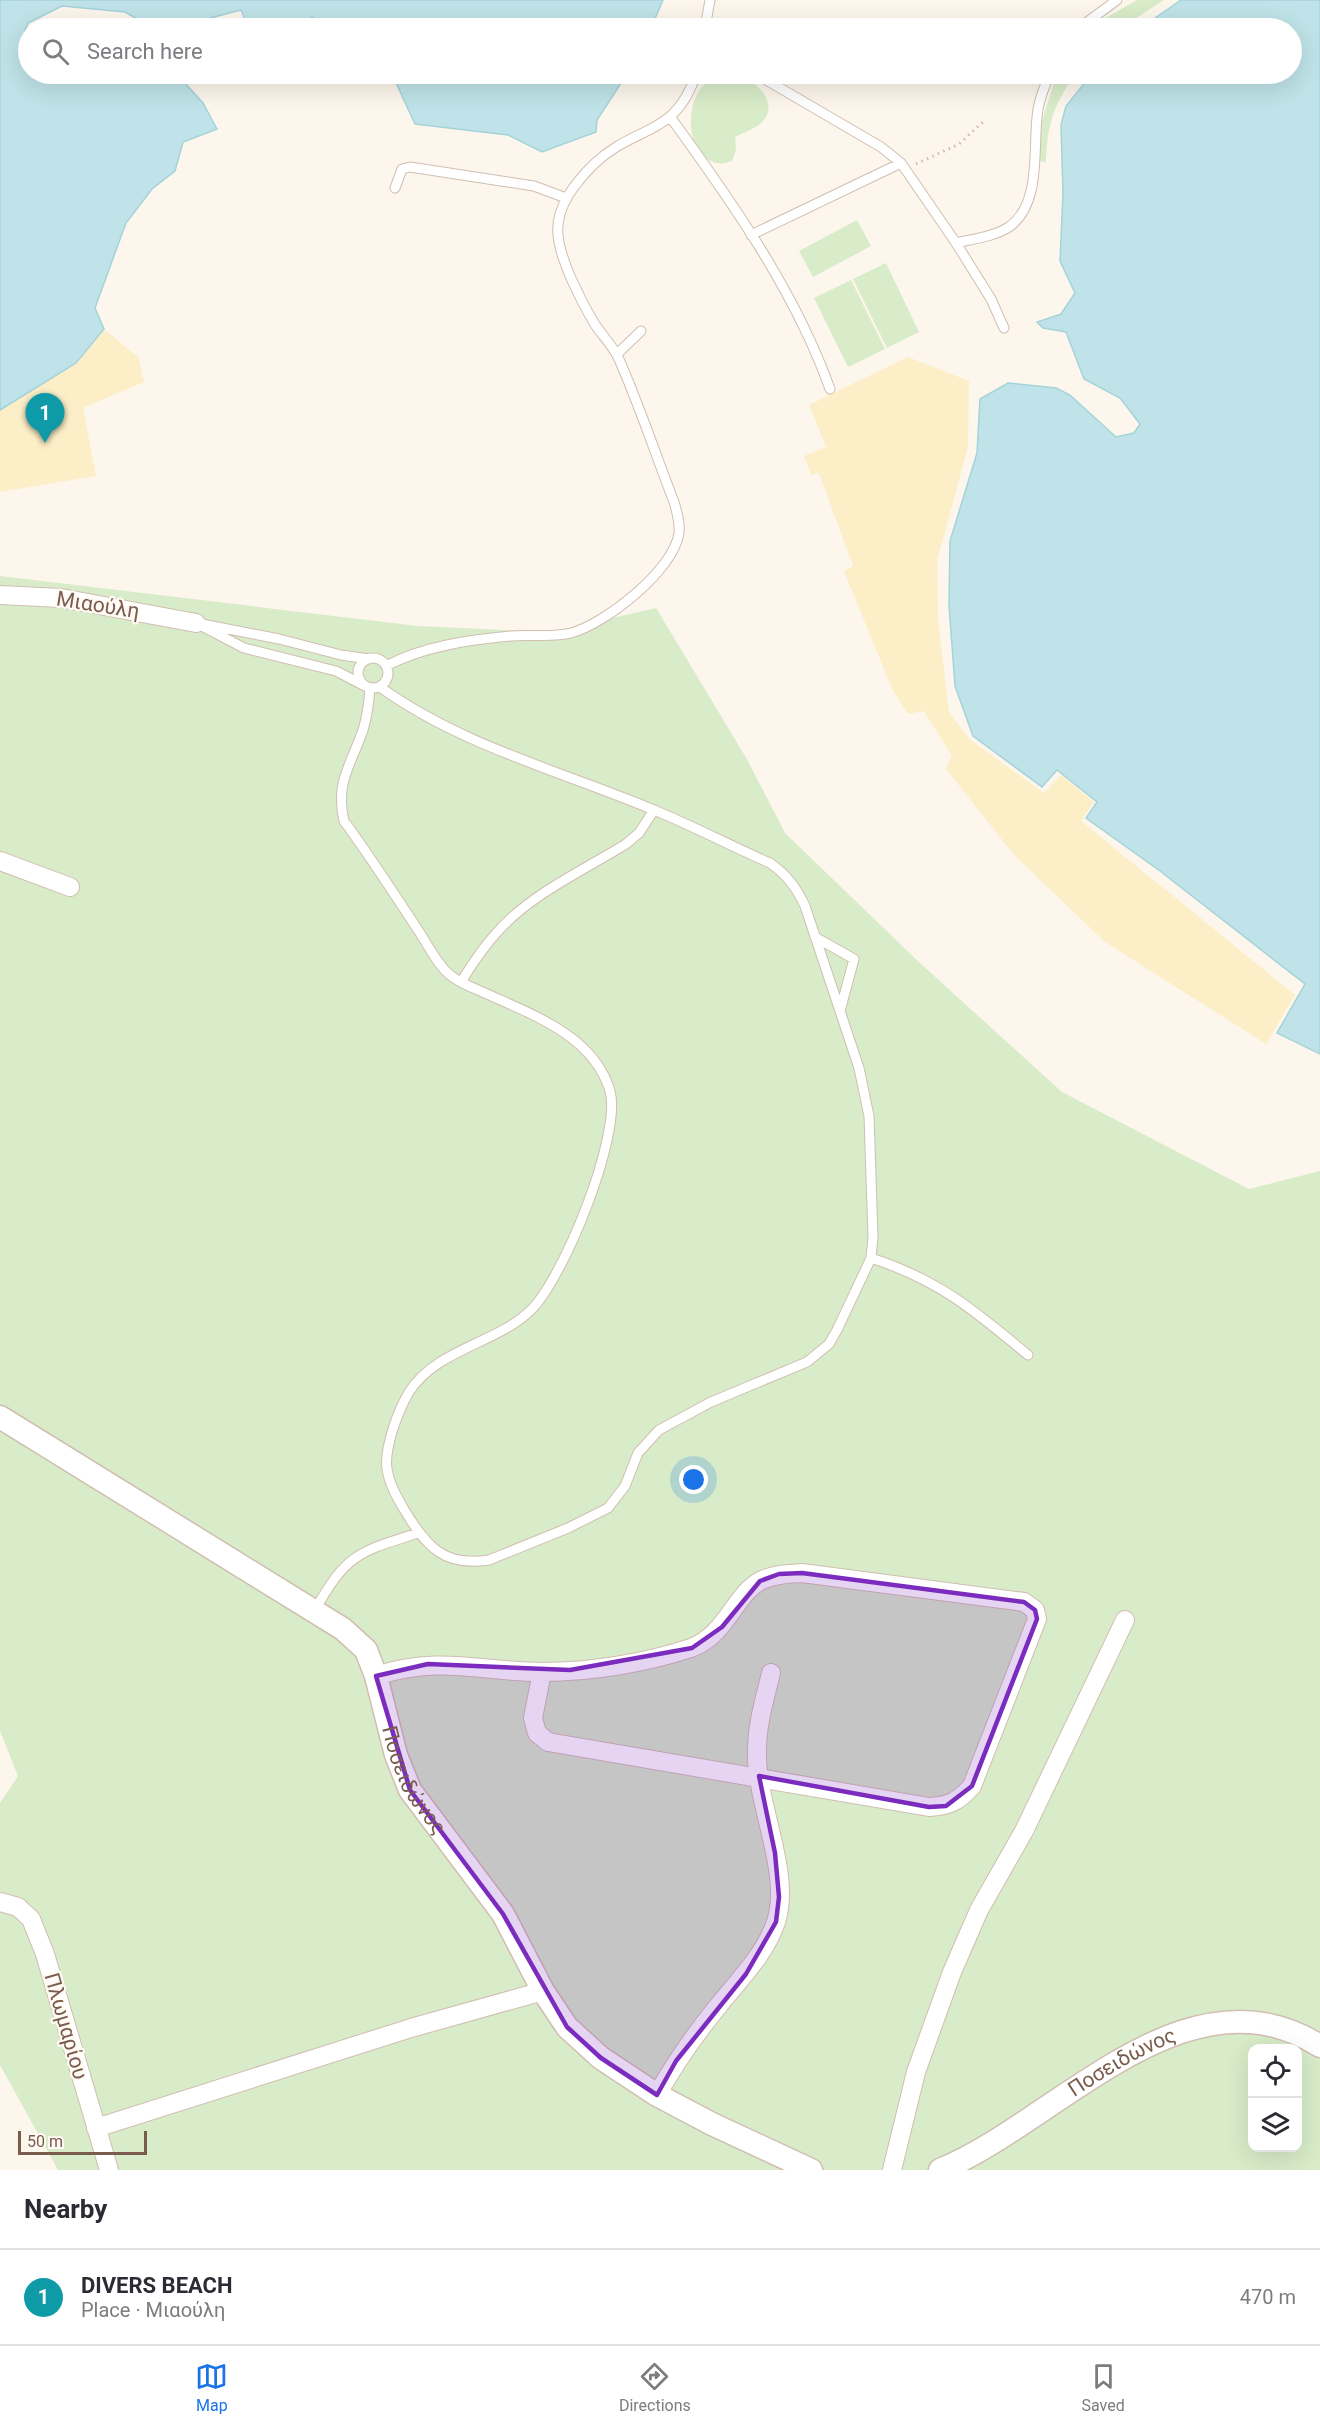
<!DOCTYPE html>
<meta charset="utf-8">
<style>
body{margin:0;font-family:Roboto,sans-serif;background:#f2f2f3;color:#2b2b33}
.controls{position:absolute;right:18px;bottom:18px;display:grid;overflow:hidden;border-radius:12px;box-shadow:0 6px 24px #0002}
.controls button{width:54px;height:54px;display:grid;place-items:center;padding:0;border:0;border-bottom:2px solid #e1e1e2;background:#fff;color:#2b2b33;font:30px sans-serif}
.scale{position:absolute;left:18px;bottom:15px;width:129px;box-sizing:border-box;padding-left:6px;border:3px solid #7a5c4d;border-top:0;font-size:16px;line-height:21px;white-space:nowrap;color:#7a5c4d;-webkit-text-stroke:4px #fffaf3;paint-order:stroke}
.you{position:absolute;left:694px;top:1480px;width:21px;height:21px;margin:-15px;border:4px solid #fff;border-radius:50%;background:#1a73e8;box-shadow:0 0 0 9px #1a73e833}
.badge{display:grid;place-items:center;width:39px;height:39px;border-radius:50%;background:#1a73e8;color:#fff;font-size:20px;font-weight:700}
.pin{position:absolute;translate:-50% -50px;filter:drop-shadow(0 2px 3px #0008)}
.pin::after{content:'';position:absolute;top:32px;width:21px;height:18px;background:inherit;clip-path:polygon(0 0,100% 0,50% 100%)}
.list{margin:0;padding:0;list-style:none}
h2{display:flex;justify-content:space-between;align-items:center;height:78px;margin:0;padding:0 24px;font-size:26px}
h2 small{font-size:20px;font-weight:400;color:#7c7c81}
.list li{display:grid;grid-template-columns:39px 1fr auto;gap:18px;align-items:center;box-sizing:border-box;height:96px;padding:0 24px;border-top:2px solid #e1e1e2}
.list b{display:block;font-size:22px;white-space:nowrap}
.list p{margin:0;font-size:20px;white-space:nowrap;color:#7c7c81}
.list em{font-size:20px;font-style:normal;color:#7c7c81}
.icon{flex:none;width:33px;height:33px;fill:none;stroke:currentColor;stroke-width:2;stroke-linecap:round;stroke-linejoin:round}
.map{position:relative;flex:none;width:1320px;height:2170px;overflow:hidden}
.search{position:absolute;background:#fff;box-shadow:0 6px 24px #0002;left:18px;right:18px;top:18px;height:66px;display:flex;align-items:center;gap:15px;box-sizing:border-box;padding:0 21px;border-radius:33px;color:#7c7c81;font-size:22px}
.sheet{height:174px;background:#fff}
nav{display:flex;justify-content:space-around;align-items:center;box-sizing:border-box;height:84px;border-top:2px solid #e1e1e2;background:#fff;font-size:16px;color:#7c7c81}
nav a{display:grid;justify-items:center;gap:3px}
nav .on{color:#1a73e8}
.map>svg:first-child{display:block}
.green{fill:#d8ecc9;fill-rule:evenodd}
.sand{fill:#fcefc7}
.water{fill:#bfe3e8;stroke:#a5d3da;stroke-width:1.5}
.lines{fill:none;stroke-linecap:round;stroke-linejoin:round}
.service-casing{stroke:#d1beb0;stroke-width:11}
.minor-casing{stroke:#d1beb0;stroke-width:20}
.tertiary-casing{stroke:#d1beb0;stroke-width:25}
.path{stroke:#d9b8a5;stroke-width:3;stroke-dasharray:1.5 4.5;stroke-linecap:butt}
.service{stroke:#fff;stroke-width:9}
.minor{stroke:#fff;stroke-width:18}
.tertiary{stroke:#fff;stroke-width:22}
.marked{fill:#7b2cbf;fill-opacity:0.2;stroke:#7b2cbf;stroke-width:4.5;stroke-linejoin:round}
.labels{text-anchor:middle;stroke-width:4.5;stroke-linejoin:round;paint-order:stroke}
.street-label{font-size:21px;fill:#7a5c4d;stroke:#fffaf3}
</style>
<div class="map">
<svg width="1320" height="2170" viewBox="0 0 1320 2170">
<rect width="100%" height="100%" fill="#fdf6ec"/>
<path class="green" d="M1137 0H1164L1121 28H1088Z
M740 74C757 83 781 104 761 123 755 129 742 133 735 137L736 150 732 161C729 162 722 164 718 163 686 159 685 108 701 88 710 78 728 79 740 74Z
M1057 74H1075C1054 105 1047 124 1046 162L1039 161 1042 121Z
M857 220 871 246 813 277 799 251Z
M886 263 919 332 887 348 853 279Z
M851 280 885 349 848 367 814 298Z
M0 576 418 626 551 632 656 608 748 761 785 833 921 964 1062 1092 1249 1189 1320 1171V2170H58L0 2065V1803L18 1776 0 1731ZM1252 2048H1298V2148H1252Z"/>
<path class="sand" d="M104 329 139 358 144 382 83 408 96 476 0 492V410L76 363Z
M908 357 969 381 968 447 937 561 938 619 949 712 969 739 1044 793 1061 775 1094 802 1081 821 1295 995 1266 1044 1105 942 1014 855 946 769 952 756 924 711 908 714 892 689 844 571 853 566 819 473 811 475 804 456 826 447 809 405Z"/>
<path class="water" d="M0 0H663L651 28H334L312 17 300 28H248L241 10 203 20 199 28H153L125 12 62 6 28 23 22 39H28V74H154L158 79 184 82 203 103 217 129 183 142 175 171 152 189 126 223 95 308 104 329 76 363 0 410Z
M1181 0H1320V1054L1277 1033 1305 984 1160 871 1086 818 1097 802 1057 770 1042 787 973 736 955 686 949 605 950 541 977 453 980 399 1008 383 1056 388 1070 395 1116 437 1134 433 1140 424 1120 398 1084 379 1066 332 1043 328 1037 322 1061 314 1075 293 1060 261 1063 193 1061 125 1066 106 1092 74H1292V28H1141Z
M392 74H627L597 120 596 132 542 152 508 135 415 124Z"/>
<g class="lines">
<defs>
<path id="service" d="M705 28 710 0
M1079 28 1117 0
M756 74 881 147 901 163 956 243 991 299 1004 328
M671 118C732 202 795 291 830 389
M395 188 402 169 410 167 534 186 566 198
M751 235 901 163
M956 243C973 239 993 237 1009 227 1043 203 1032 145 1038 109 1040 97 1045 85 1050 74
M617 354 641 331
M196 623 244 648 336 671 365 686
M202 624 279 639 341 655 369 659
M358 673a15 15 0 1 1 30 0a15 15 0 1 1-30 0Z
M386 666C424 646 469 640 511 636 531 634 551 638 571 633 605 624 674 570 679 533 680 522 677 512 674 502 655 453 639 404 618 357 612 345 601 334 594 323 581 301 560 260 558 235 555 207 576 182 594 164 636 124 675 138 696 74
M370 688C369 702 367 717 363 730 351 765 335 782 344 821 370 856 394 894 418 930 428 945 437 964 450 975 461 984 474 988 487 994 533 1015 594 1036 610 1091 622 1135 563 1280 530 1311 495 1344 437 1349 409 1392 398 1411 384 1448 387 1469 389 1484 397 1498 405 1511 427 1547 444 1567 489 1560L568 1528 608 1508 625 1486 638 1453 659 1430 711 1402 807 1362 829 1344 837 1330 871 1258 873 1237 869 1116 859 1068 805 906C796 887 787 875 770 863 731 846 693 826 654 810 561 771 462 746 380 687
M815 937 854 959 840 1011
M461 982C472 964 484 946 499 930 533 893 584 870 626 844L639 833 654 810
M871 1258C939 1280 974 1310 1028 1355
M315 1610C347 1553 359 1552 418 1533"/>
<path id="minor" d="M0 595 61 598 196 623
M0 861 70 887
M376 1676C441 1655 480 1672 543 1672 591 1672 645 1663 691 1648 727 1635 735 1593 762 1580 775 1574 788 1574 802 1573L1024 1602 1035 1610 1037 1619 972 1786C959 1801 949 1806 929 1807L548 1742 537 1733 533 1718 542 1672
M0 1902 18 1907 31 1919 45 1954 109 2170
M657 2095C675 2063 696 2033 719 2005 740 1979 765 1954 776 1922 792 1872 755 1803 757 1750 757 1724 765 1698 771 1673
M96 2128 411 2028 543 1991
M892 2170 916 2072 952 1972 979 1910 1024 1831 1125 1620"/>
<g id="tertiary">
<path id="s1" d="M0 1417 343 1629 366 1650 376 1676 396 1755 410 1790 503 1914 543 1991 567 2027 601 2058 657 2095 712 2124 811 2170"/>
<path id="s2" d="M940 2170C1056 2123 1186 1961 1320 2046"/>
</g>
</defs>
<use href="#service" class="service-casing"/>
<use href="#minor" class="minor-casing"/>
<use href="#tertiary" class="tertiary-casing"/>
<path class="path" d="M916 164 959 144 984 121"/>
<use href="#service" class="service"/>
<use href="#minor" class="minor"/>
<use href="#tertiary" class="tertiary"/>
</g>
<path class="marked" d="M802 1573 1024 1602 1035 1610 1037 1619 972 1786 946 1806 929 1807 759 1776 775 1853 779 1897 776 1922 746 1974 676 2061 657 2095 601 2058 567 2027 503 1914 410 1790 376 1676 428 1664 570 1670 692 1648 722 1627 760 1581 779 1574Z"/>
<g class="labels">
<g class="street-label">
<text transform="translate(98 605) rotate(9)" y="7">Μιαούλη</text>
<text dy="7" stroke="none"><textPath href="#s1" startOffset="574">Ποσειδώνος</textPath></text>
<text transform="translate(66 2026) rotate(74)" y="7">Πλωμαρίου</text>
<text dy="7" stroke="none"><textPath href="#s2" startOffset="212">Ποσειδώνος</textPath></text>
</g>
</g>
</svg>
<div class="controls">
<button><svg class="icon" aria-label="locate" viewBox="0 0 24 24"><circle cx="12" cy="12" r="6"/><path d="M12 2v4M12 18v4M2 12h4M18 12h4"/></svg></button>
<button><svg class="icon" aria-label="layers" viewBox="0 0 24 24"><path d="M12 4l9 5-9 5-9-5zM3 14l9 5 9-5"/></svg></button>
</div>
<div class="scale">50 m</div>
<div class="you"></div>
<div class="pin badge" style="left:45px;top:443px;background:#0f9aa8">1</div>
<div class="search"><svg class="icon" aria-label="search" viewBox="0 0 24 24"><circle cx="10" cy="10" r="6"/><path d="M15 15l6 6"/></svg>Search here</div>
</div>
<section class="sheet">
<h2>Nearby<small></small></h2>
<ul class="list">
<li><span class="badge" style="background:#0f9aa8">1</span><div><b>DIVERS BEACH</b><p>Place · Μιαούλη</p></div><em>470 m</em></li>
</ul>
</section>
<nav>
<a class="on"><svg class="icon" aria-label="map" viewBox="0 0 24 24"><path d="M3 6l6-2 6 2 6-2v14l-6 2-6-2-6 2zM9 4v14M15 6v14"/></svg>Map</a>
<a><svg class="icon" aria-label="directions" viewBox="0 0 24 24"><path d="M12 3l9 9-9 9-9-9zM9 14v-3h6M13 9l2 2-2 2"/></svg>Directions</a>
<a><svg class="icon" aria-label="saved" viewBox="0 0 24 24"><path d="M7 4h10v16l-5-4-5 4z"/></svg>Saved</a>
</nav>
